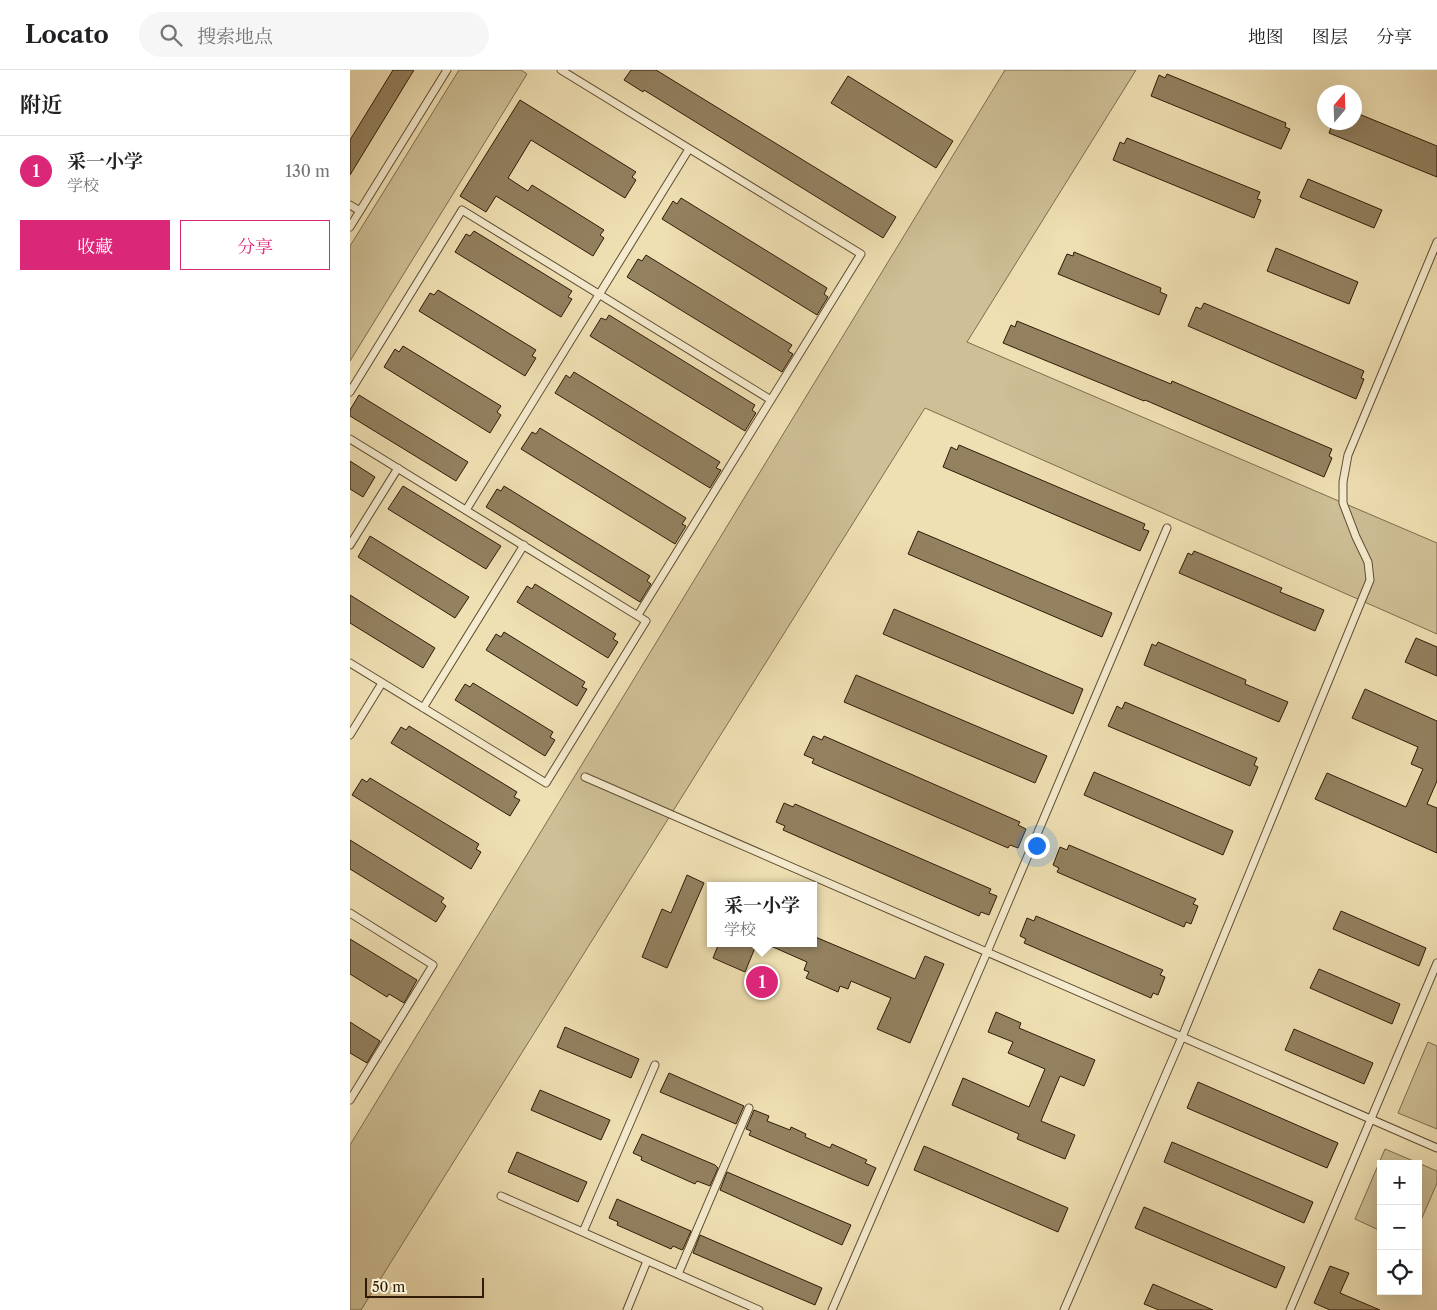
<!DOCTYPE html>
<html lang="zh">
<meta charset="utf-8">
<style>
body{margin:0;font-family:"Libre Caslon Text","Noto Serif SC",serif;background:#f6f6f6;color:#202124}
.controls{position:absolute;right:15px;bottom:15px;display:grid;overflow:hidden;border-radius:0px;box-shadow:0 5px 20px #0002}
.controls button{width:45px;height:45px;display:grid;place-items:center;padding:0;border:0;border-bottom:1px solid #e0e0e0;background:#fff;color:#202124;font:25px sans-serif}
.compass{position:absolute;left:967px;top:15px;width:45px;height:45px;border-radius:50%;background:#fff;box-shadow:0 5px 20px #0002;rotate:19deg}
.scale{position:absolute;left:15px;bottom:12px;width:119px;box-sizing:border-box;padding-left:5px;border:2px solid #2f1b06;border-top:0;font-size:14px;line-height:18px;white-space:nowrap;color:#2f1b06;-webkit-text-stroke:4px #f5ebce;paint-order:stroke}
.you{position:absolute;left:686px;top:775px;width:18px;height:18px;margin:-12px;border:4px solid #fff;border-radius:50%;background:#1a73e8;box-shadow:0 0 0 8px #1a73e833}
.badge{display:grid;place-items:center;width:32px;height:32px;border-radius:50%;background:#db2777;color:#fff;font-size:16px;font-weight:700}
.pin{position:absolute;translate:-50% -50%;border:2px solid #fff;box-shadow:0 1px 5px #0006}
.popup{position:absolute;left:357px;top:812px;width:110px;height:65px;box-sizing:border-box;display:grid;place-content:center;border-radius:0px;background:#fff;filter:drop-shadow(0 1px 4px #0005);font-size:16px;white-space:nowrap;color:#757577}
.popup b{font-size:19px;color:#202124}
.popup::after{content:'';position:absolute;left:50%;top:100%;margin-left:-10px;border:10px solid transparent;border-top-color:#fff}
.list{margin:0;padding:0;list-style:none}
h2{display:flex;justify-content:space-between;align-items:center;height:65px;margin:0;padding:0 20px;font-size:21px}
h2 small{font-size:16px;font-weight:400;color:#757577}
.list li{display:grid;grid-template-columns:32px 1fr auto;gap:15px;align-items:center;box-sizing:border-box;height:70px;padding:0 20px;border-top:1px solid #e0e0e0}
.list b{display:block;font-size:19px;white-space:nowrap}
.list p{margin:0;font-size:16px;white-space:nowrap;color:#757577}
.list em{font-size:16px;font-style:normal;color:#757577}
.actions{display:flex;gap:10px;padding:15px 20px}
.actions a{flex:1;padding:11px 0;border:1px solid #db2777;border-radius:0px;text-align:center;font-size:18px;color:#db2777}
.actions .main{background:#db2777;color:#fff}
.icon{flex:none;width:28px;height:28px;fill:none;stroke:currentColor;stroke-width:2;stroke-linecap:round;stroke-linejoin:round}
.map{position:relative;flex:none;width:1087px;height:1240px;overflow:hidden}
header{display:flex;align-items:center;gap:30px;box-sizing:border-box;height:70px;padding:0 25px;background:#fff;border-bottom:1px solid #e0e0e0}
header strong{font-size:24px}
nav{display:flex;gap:28px;margin-inline-start:auto;font-size:18px}
.search{width:350px;height:45px;background:#f6f6f6;display:flex;align-items:center;gap:12px;box-sizing:border-box;padding:0 18px;border-radius:28px;color:#757577;font-size:19px}
main{display:flex}
aside{flex:1;background:#fff}
.map>svg:first-child{display:block}
.green{fill:#cebf96;stroke:#7e6d4e}
.building{fill:#938160;stroke:#2f1b06}
.lines{fill:none;stroke-linecap:round;stroke-linejoin:round}
.service-casing{stroke:#5f4c31;stroke-width:9}
.service{stroke:#f5ebce;stroke-width:7}
</style>
<header>
<strong>Locato</strong>
<div class="search"><svg class="icon" aria-label="search" viewBox="0 0 24 24"><circle cx="10" cy="10" r="6"/><path d="M15 15l6 6"/></svg>搜索地点</div>
<nav><a>地图</a><a>图层</a><a>分享</a></nav>
</header>
<main>
<aside>
<h2>附近<small></small></h2>
<ul class="list">
<li><span class="badge">1</span><div><b>采一小学</b><p>学校</p></div><em>130 m</em></li>
</ul>
<div class="actions"><a class="main">收藏</a><a>分享</a></div>
</aside>
<div class="map">
<svg width="1087" height="1240" viewBox="0 0 1087 1240">
<rect width="100%" height="100%" fill="#efe0b3"/>
<filter id="stains"><feTurbulence type="fractalNoise" baseFrequency=".004" numOctaves="4"/><feColorMatrix values="0 0 0 0 .2 0 0 0 0 .09 0 0 0 0 .02 0 0 0 .5 -.17"/></filter>
<radialGradient id="worn" r=".72"><stop offset=".6" stop-color="#630" stop-opacity="0"/><stop offset="1" stop-color="#630" stop-opacity=".3"/></radialGradient>
<path class="green" d="M109 0H171L177 4 0 291V176Z
M655 0H786L617 272 1087 473V564L575 338 11 1240H0V1075Z
M1078 972 1087 976V1059L1048 1043Z
M1035 1079 1087 1101V1113L1068 1157V1094H1031V1161L1005 1149Z"/>
<path class="building" d="M43 0H64L0 105V70Z
M281 0H306L546 147 533 168 294 20 293 22 274 10Z
M817 4 936 53 935 57 940 59 931 79 801 26 809 5 815 8Z
M498 6 603 71 586 98 481 33Z
M170 30 286 102 282 107 286 110 275 128 181 70 158 108 178 121 182 115 254 160 250 165 254 168 243 186 146 126 136 142 110 126Z
M1004 42 1087 76V107L979 63 983 52H1004Z
M777 68 910 122 907 129 911 130 904 148 763 90 770 72 774 74Z
M958 109 1032 140 1024 158 950 127Z
M331 128 477 218 474 224 478 227 467 245 312 149 323 131 327 134Z
M124 161 222 221 218 227 222 229 211 247 105 182 116 164 120 166Z
M926 178 1008 212 999 234 917 201Z
M724 182 811 218 810 222 817 225 809 245 708 204 717 184 723 186Z
M296 185 442 275 438 281 443 284 432 302 277 207 288 189 292 191Z
M88 220 186 280 182 286 186 288 175 306 69 241 80 223 84 225Z
M854 233 1014 301 1011 308 1014 309 1006 329 838 256 846 237 851 239Z
M259 245 405 335 402 340 406 343 395 361 240 266 251 248 256 250Z
M667 251 821 314 822 311 982 379 979 386 982 388 974 407 795 330 794 331 653 273 661 255 665 257Z
M53 276 151 336 147 342 151 345 140 363 34 297 45 279 49 282Z
M224 302 370 392 366 398 371 400 360 418 205 323 216 305 220 308Z
M9 325 118 392 106 411 0 346V340Z
M190 358 336 448 332 454 336 456 325 474 171 379 182 362 186 364Z
M609 375 795 454 793 459 799 461 790 481 593 397 601 377 607 380Z
M0 391 25 407 13 427 0 419Z
M53 416 151 476 136 499 38 439Z
M154 416 300 506 297 511 301 514 290 532 136 437 147 419 151 421Z
M568 461 762 543 752 567 558 484Z
M20 466 119 527 105 548 8 487Z
M844 481 932 518 930 522 974 540 965 561 829 503 838 483 842 485Z
M185 514 266 564 263 569 268 572 258 588 167 532 177 516 182 519Z
M0 525 85 578 73 598 0 553Z
M544 539 733 619 723 644 533 564Z
M154 562 235 612 232 617 237 619 227 636 136 580 146 564 151 567Z
M1066 568 1087 577V606L1055 592Z
M808 572 896 610 895 614 938 632 929 652 794 595 802 574 806 576Z
M506 605 697 686 685 713 494 632Z
M123 613 203 662 200 667 205 670 195 686 105 630 115 614 120 617Z
M1015 619 1087 651V711L1077 734 1087 738V783L965 729 977 703 1056 737 1073 699 1061 694 1068 677 1002 648Z
M775 632 907 688 904 695 908 697 900 716 758 656 767 636 772 639Z
M59 656 167 722 164 727 170 730 160 746 41 673 51 657 56 660Z
M463 666 472 670 474 666 670 752 668 755 676 759 668 778 660 775 658 778 462 693 464 689 454 685Z
M744 702 883 761 873 785 734 725Z
M20 708 129 774 126 779 131 782 121 799 2 725 12 709 17 712Z
M434 733 443 737 445 734 641 819 639 823 647 826 639 845 631 842 629 846 433 760 435 756 426 752Z
M0 770 94 828 91 832 96 836 86 852 0 799Z
M719 775 846 829 843 834 848 836 841 854 836 852 834 857 707 802 709 798 703 795 710 777 717 780Z
M337 805 354 813 317 898 292 887 312 839 321 843Z
M991 841 1076 878 1069 896 983 859Z
M686 846 813 900 810 905 815 907 808 925 803 923 801 928 674 873 676 869 670 866 677 848 684 851Z
M463 866 565 909 575 886 594 894 560 973 527 959 541 928 501 911 498 919 490 916 488 922 456 908 459 902 454 900 457 892 414 873H463Z
M0 869 67 910 54 933 39 924 37 927 0 904Z
M369 873H407L395 902 363 888Z
M969 899 1050 934 1042 954 960 918Z
M646 942 671 953 669 958 745 990 734 1016 710 1006 691 1051 725 1065 715 1089 667 1069 669 1064 602 1035 613 1008 679 1037 695 999 658 983 663 972 638 962Z
M0 952 30 971 17 993 0 983Z
M215 957 289 989 281 1008 207 977Z
M944 959 1023 993 1014 1014 935 980Z
M319 1003 394 1036 386 1054 310 1022Z
M848 1012 988 1073 977 1098 837 1038Z
M190 1020 260 1050 251 1070 181 1040Z
M404 1040 419 1046 417 1051 440 1060 441 1057 456 1064 455 1067 480 1078 482 1074 517 1090 515 1093 526 1098 518 1116 399 1065 401 1061 396 1059Z
M292 1064 365 1095 368 1098 360 1116 347 1111 345 1114 291 1090 292 1087 283 1083Z
M822 1072 963 1132 954 1153 814 1092Z
M574 1076 718 1138 708 1162 564 1100Z
M167 1082 237 1112 228 1132 158 1102Z
M377 1102 501 1155 492 1175 370 1120Z
M267 1129 341 1161 333 1179 332 1180 323 1176 321 1179 267 1155 268 1152 259 1148Z
M794 1137 935 1197 926 1218 785 1158Z
M350 1165 472 1218 465 1235 343 1183Z
M980 1196 999 1203 990 1223 1030 1240H980L964 1233Z
M803 1214 863 1240H809L794 1234Z"/>
<g class="lines">
<defs>
<path id="service" d="M211 0 511 184 288 545
M0 135 10 141
M0 157 97 0
M0 322 112 140 421 330
M0 369 296 551 196 713 0 593
M116 440 339 79
M0 475 48 398
M73 638 174 475
M0 665 32 613
M235 707 1087 1078
M0 843 83 895 0 1030
M151 1126 409 1240
M233 1162 305 995
M328 1204 399 1038
M277 1240 297 1191
M482 1240 637 882 817 458
M714 1240 832 967 1020 510 1018 492 1006 467 993 433V412L998 385 1087 172
M940 1240 1087 893"/>
</defs>
<use href="#service" class="service-casing"/>
<use href="#service" class="service"/>
</g>
<rect width="100%" height="100%" filter="url(#stains)"/>
<rect width="100%" height="100%" fill="url(#worn)"/>
</svg>
<div class="controls">
<button>+</button>
<button>−</button>
<button><svg class="icon" aria-label="locate" viewBox="0 0 24 24"><circle cx="12" cy="12" r="6"/><path d="M12 2v4M12 18v4M2 12h4M18 12h4"/></svg></button>
</div>
<svg class="compass" viewBox="-18 -18 36 36"><path d="M0-13l5 13h-10z" fill="#e53935"/><path d="M0 13l5-13h-10z" fill="#757577"/></svg>
<div class="scale">50 m</div>
<div class="you"></div>
<div class="pin badge" style="left:412px;top:912px">1</div>
<div class="popup"><b>采一小学</b>学校</div>
</div>
</main>
